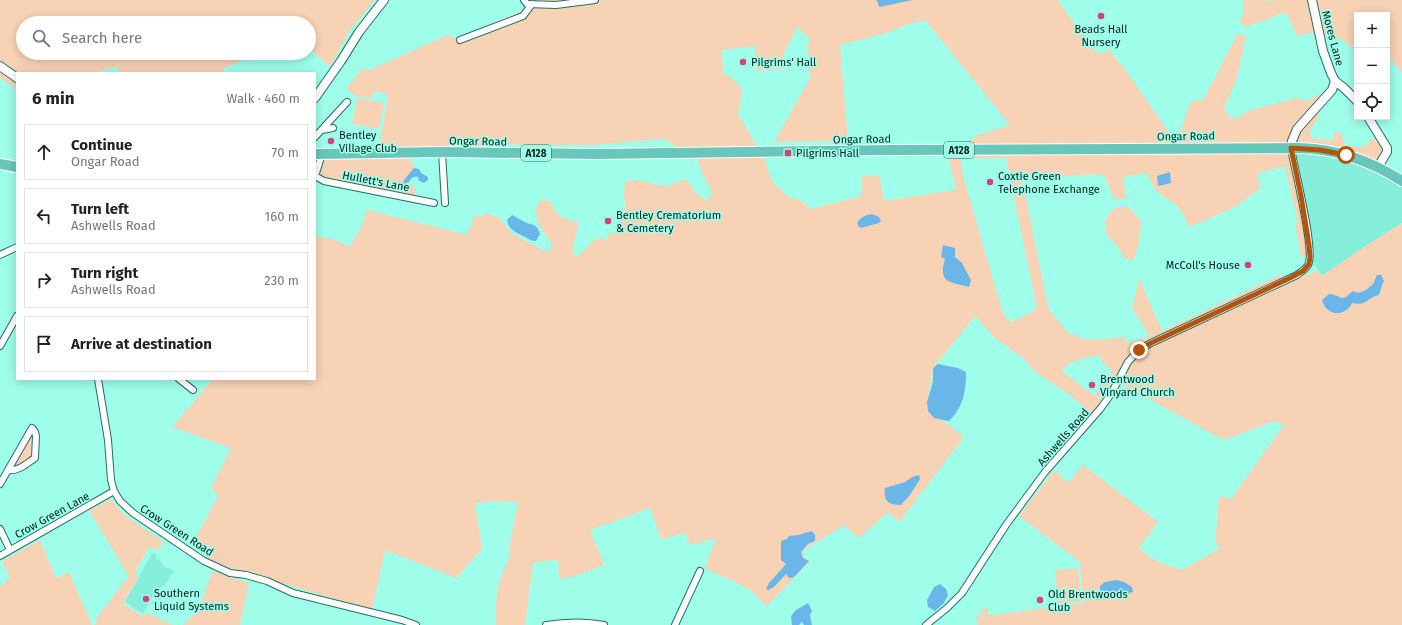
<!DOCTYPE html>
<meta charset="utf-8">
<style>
body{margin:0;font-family:"Fira Sans",sans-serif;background:#f6f6f6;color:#222}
.controls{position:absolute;right:12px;top:12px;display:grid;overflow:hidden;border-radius:0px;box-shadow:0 2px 10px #0003}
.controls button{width:36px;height:36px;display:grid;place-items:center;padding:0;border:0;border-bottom:1px solid #e0e0e0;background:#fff;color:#222;font:20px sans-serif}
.stop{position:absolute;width:12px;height:12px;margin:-9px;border:3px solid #b45309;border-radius:50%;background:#fff}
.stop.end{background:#b45309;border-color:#fff;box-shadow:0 1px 4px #0008}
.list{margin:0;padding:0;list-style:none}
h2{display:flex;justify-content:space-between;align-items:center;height:52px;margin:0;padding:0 16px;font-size:17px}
h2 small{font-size:13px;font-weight:400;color:#767676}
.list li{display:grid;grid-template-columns:26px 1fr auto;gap:12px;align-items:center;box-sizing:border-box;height:56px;margin:0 8px 8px;padding:0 8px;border:1px solid #e0e0e0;border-radius:0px}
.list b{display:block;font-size:15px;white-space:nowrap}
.list p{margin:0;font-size:13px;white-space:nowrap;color:#767676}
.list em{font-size:13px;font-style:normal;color:#767676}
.icon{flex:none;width:22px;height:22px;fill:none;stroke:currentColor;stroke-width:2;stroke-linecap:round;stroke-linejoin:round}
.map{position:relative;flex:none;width:1402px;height:625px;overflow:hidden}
.search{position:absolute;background:#fff;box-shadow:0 2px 10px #0003;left:16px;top:16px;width:300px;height:44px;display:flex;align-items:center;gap:10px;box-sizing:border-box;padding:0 14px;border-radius:22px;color:#767676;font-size:15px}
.panel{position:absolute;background:#fff;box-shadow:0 2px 10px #0003;left:16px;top:72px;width:300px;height:308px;border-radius:0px}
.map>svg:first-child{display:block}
.built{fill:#86efdb}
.green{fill:#f8d2b5;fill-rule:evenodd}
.water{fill:#6bb6e9}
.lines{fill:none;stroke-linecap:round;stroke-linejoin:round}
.minor-casing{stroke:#246f63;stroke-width:8}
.tertiary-casing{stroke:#246f63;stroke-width:10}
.primary-casing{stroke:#fff;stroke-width:12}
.minor{stroke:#fff;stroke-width:6}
.tertiary{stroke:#fff;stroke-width:8}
.primary{stroke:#68c7bb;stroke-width:10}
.route{stroke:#b45309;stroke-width:5}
.poi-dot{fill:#cf447b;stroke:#9efeea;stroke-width:1.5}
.labels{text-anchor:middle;stroke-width:3;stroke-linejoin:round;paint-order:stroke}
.shield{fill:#9efeea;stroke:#306258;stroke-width:1}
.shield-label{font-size:10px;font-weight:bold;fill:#011f1a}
.poi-label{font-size:11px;fill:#011f1a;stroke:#9efeea;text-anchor:start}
.street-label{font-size:11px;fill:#011f1a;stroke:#9efeea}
</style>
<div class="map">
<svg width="1402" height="625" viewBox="0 0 1402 625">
<rect width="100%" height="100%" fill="#9efeea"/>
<path class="built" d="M1299 148 1326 151 1402 181V223L1361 249 1322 276 1310 257 1292 155Z
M152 553 157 555 156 559 161 561 165 568H168L174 571 167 582 155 592 143 614 125 602Z"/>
<path class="green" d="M0 0H375L350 30 330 67 309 48V23H23V53H261L224 68 223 73H121L116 67 94 73H17V89L0 78Z
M534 0H1057L1097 54 1109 50 1124 68 1175 141 1179 135 1191 101 1203 100 1238 33 1246 37 1236 80 1224 108 1231 119 1238 118 1248 111 1281 102 1298 98 1307 101 1319 94 1328 101 1319 112 1318 119 1309 132 1313 139 1333 140V132L1341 133 1345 146 1364 147 1378 134 1385 145 1378 167 1299 148 1292 155 1310 257 1300 255 1299 243 1295 223 1298 222 1285 166 1257 173 1260 189 1235 207 1190 227 1178 206 1157 192 1146 173 1123 177 1126 199H1114L1104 174 1022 178 1048 308 1067 332 1084 339 1095 340 1126 337 1125 343 1149 337 1140 320 1132 309 1139 278 1162 331 1280 275 1285 285 1317 270 1322 276 1361 249 1402 223V625H978L976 615H982L981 609 987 608 988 614 993 615 1083 603 1080 562 1019 516 1054 470 1068 483 1083 465 1158 522 1139 548C1150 560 1167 565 1182 570L1221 548 1215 545 1219 495 1231 499 1284 425 1274 421 1224 440 1114 380 1099 399 1104 403 1094 416 1069 394 1035 372 1023 358 995 338 975 316 933 368 927 402 934 418 942 420 964 437 899 522 888 512 859 538 844 525 804 550V557L810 561 767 606 749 589 705 568 716 538 690 545 685 533 661 539 650 508 590 530 604 565 575 576 559 579 558 559 533 563 525 625H496V601L499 582 509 557 510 543 518 502 495 501 475 503 482 549 456 578 385 550 372 610 214 563 192 544 218 496 211 488 231 448 172 427 213 379H315V236L335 240 349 247 360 229 367 210 467 235 475 215 481 217 485 213 498 217 512 233 524 240 550 253 551 243 539 225 535 211 540 200 551 201C557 218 562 219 579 222L572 251 577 257 598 237 607 240 610 232 619 234 622 224 620 218 623 214 626 206 623 194 626 181 637 180 669 187 671 183H677L686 179 697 194 707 201 712 193C708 182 700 171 698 160L664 139 592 145 495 144V153H409L414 168 404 180V184L409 182 416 190 414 199 324 181 315 176 322 154 379 149 388 94 374 91 372 98 356 96 346 89 363 68 367 71 448 35 460 40 464 35 522 11ZM925 20 1010 125 978 135 948 157 956 190 884 201 879 175 862 176 861 196 811 209 802 201 789 197 772 182 765 160 738 114 742 89 729 75H723L722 50 755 46 757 71 783 69V55L797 27 809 38 808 48 810 78 774 142 848 141 840 45 882 34 909 24ZM960 158H1006L1037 309 1011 322 1003 314 964 179ZM1100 355 1101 361 1111 369 1110 374 1094 396 1062 371C1067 360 1089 357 1100 355Z
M1243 0H1267L1268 2 1273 0H1402V73L1391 60 1387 61V15H1357V53L1342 39 1310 33 1297 36 1286 12 1246 27 1239 22 1244 12Z
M357 98 384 103 379 129 352 124Z
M1115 207H1129L1141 221 1139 242 1134 260 1125 259 1116 244 1107 236 1105 225 1107 217Z
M31 434H34V457L18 467 14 465 15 463Z
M111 499C124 518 144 528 163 541L158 550 149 547 135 571 138 578 123 604 143 616 147 613 173 625H94L97 622 95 620 129 576 90 512 92 504 94 508Z
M40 540 56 578 69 572 92 625H0V587L10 577 2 561Z
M1078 568 1081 601 1058 604 1055 570Z
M212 571 249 583 240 625H183L199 610Z"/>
<path class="water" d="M877 0H913L879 7 878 2 876 1Z
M414 168 419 169 421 173 428 177V180L424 183 419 181 418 177C413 176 411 178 409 182L403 184 404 180Z
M1170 172 1171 183 1158 186 1157 176Z
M872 214C876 216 880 216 881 221L879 223 861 228 859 227 857 223C861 217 865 215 872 214Z
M512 215C516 217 519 219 523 221 532 227 536 221 540 234L536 241C530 241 528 238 523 236 515 232 509 230 507 220Z
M943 245 955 248V257L962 263 971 280 969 287C949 282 938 283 945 259L941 257Z
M1377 275H1381L1384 281C1381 286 1381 291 1379 295 1366 298 1368 306 1352 303 1345 318 1326 316 1322 300L1329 294C1343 295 1339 304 1353 291L1358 293 1366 290 1373 284Z
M938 364 958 368 966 372C966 391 963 408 949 421L934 418 928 411 927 402 933 382V368Z
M919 475 920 479 910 495 901 505C888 505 883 501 885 488L905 482 912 477Z
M812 531 815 535V541L808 544 801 552 803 558 809 561 794 577 791 578 788 577 786 574 775 586 769 590 766 589 769 583 786 564 781 560V541L787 539 789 536 798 535Z
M1116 580 1124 582 1132 587 1133 592 1118 597 1096 600V596L1100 590V586L1105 582Z
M940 584 946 589 948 595 944 603 935 611 928 607 927 600 934 587Z
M808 603 812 611 810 615 812 625H804L802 622 799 625H792L791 616 796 610Z"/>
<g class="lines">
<defs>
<path id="minor" d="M524 0 527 4 556 5 595 0
M460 40 523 16 532 4
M322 130 333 128
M315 137 347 102
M442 152 445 203
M315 176 324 181 434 203
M315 176 322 154
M0 255 17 247
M0 346 17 316
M98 379 108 440 111 480 114 491 120 501 133 513 204 561 230 573 246 575 267 581 293 593 402 620 416 625
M179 379 193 390
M0 484 32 428 35 432 36 436 35 458C27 463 18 472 8 470
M0 529 10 550
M0 556 114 491
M546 625C565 622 585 621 604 625
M675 625 700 571
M926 625 947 608 962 593 1006 525 1045 472 1101 408 1111 394 1128 362 1139 350 1151 343 1297 275C1301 272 1306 269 1308 265 1316 251 1294 168 1291 148"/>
<path id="tertiary" d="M1312 0 1323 51 1331 73 1335 81 1344 88 1357 101
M0 66 17 78
M315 98 341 61 359 32 384 0
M1368 117 1387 148V152L1378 167
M1291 148 1292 141 1297 129 1332 90 1335 81"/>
<path id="primary" d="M315 154 442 152 597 154 892 150 1299 148C1336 149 1371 161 1402 181
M0 164 17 167"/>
</defs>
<use href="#minor" class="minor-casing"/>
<use href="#tertiary" class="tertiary-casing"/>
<use href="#primary" class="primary-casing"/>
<use href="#minor" class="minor"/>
<use href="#tertiary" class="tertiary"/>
<use href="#primary" class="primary"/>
</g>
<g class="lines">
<path class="route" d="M1139 350 1151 343 1290 278 1303 271 1309 264 1310 257 1309 245 1301 196 1291 148 1320 150 1346 155"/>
</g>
<g class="poi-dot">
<circle cx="1101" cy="16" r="4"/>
<circle cx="743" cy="62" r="4"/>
<circle cx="331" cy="141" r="4"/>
<rect x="784" y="149" width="8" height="8" rx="2"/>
<circle cx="990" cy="182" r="4"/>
<circle cx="608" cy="221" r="4"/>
<circle cx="1248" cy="265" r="4"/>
<circle cx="1092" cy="385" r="4"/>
<circle cx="146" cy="599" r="4"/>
<circle cx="1040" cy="600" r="4"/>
</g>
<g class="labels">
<g class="shield">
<rect x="944" y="142" width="30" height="16" rx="3"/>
<rect x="521" y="145" width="30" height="16" rx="3"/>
</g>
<g class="shield-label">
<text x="959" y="154">A128</text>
<text x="536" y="157">A128</text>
</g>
<g class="poi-label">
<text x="1101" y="33" text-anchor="middle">Beads Hall<tspan x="1101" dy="13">Nursery</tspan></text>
<text x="751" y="66">Pilgrims' Hall</text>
<text x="339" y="139">Bentley<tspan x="339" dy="13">Village Club</tspan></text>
<text x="796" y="157">Pilgrims Hall</text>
<text x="998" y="180">Coxtie Green<tspan x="998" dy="13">Telephone Exchange</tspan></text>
<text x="616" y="219">Bentley Crematorium<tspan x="616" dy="13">&amp; Cemetery</tspan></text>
<text x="1240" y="269" text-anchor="end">McColl's House</text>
<text x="1100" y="383">Brentwood<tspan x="1100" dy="13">Vinyard Church</tspan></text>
<text x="154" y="597">Southern<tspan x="154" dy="13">Liquid Systems</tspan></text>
<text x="1048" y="598">Old Brentwoods<tspan x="1048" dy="13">Club</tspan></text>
</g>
<g class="street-label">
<text transform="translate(1333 38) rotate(75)" y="4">Mores Lane</text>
<text transform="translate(1186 136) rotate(-1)" y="4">Ongar Road</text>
<text transform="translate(862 139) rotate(-1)" y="4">Ongar Road</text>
<text transform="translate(478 141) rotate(1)" y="4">Ongar Road</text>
<text transform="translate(376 181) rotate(11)" y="4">Hullett's Lane</text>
<text transform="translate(1063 437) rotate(-49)" y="4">Ashwells Road</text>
<text transform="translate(52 515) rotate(-29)" y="4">Crow Green Lane</text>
<text transform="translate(177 530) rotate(33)" y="4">Crow Green Road</text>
</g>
</g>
</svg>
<div class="controls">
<button>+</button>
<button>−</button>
<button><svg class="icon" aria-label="locate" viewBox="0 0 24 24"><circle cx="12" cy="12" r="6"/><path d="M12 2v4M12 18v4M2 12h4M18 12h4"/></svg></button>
</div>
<div class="stop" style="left:1346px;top:155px"></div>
<div class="stop end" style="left:1139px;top:350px"></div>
<div class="search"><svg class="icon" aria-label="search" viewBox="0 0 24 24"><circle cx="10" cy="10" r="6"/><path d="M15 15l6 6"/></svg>Search here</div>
<section class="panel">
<h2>6 min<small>Walk · 460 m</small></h2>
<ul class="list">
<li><svg class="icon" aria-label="ahead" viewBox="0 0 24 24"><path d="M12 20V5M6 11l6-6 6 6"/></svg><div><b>Continue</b><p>Ongar Road</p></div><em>70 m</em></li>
<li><svg class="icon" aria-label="left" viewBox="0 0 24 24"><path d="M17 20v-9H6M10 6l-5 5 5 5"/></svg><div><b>Turn left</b><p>Ashwells Road</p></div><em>160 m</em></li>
<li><svg class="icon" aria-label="right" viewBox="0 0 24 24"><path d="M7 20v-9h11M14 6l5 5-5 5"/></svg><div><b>Turn right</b><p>Ashwells Road</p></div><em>230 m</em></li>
<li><svg class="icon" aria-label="arrive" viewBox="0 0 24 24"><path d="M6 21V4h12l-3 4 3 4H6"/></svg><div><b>Arrive at destination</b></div></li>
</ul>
</section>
</div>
